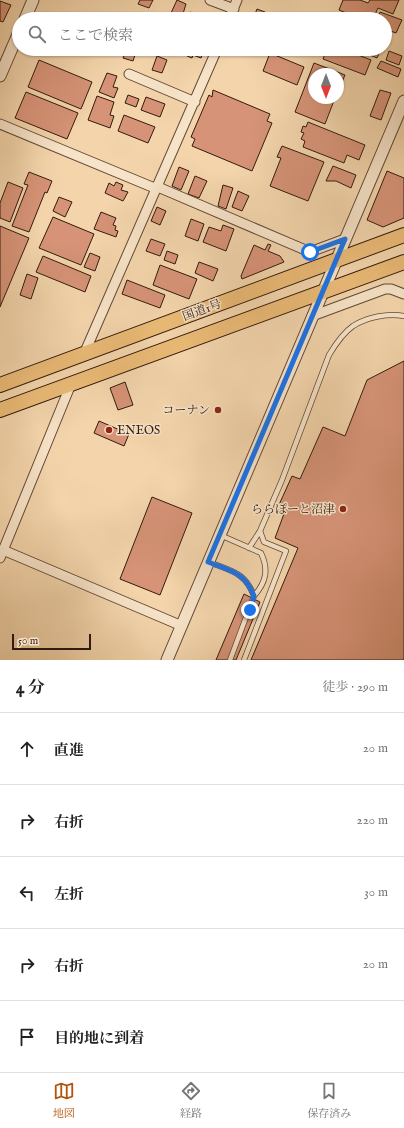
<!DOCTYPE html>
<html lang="ja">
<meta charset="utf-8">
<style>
body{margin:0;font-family:"IM FELL English","Noto Serif JP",serif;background:#f2f2f2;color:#222}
.compass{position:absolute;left:308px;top:68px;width:36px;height:36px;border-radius:50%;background:#fff;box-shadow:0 1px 3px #0004;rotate:180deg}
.scale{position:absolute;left:12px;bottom:10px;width:79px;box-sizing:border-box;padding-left:4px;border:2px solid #321b0f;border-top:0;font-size:11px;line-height:14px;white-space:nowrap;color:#321b0f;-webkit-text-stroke:3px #f7e3c8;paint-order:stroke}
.stop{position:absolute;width:12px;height:12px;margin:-9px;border:3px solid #1a73e8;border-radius:50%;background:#fff}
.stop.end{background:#1a73e8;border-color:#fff;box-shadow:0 1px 4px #0008}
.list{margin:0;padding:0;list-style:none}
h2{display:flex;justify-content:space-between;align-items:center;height:52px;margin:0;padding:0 16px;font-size:17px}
h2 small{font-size:13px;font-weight:400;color:#767676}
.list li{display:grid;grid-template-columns:26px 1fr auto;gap:12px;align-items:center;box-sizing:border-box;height:72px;padding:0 16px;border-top:1px solid #e0e0e0}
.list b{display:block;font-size:15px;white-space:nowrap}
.list em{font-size:13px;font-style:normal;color:#767676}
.icon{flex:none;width:22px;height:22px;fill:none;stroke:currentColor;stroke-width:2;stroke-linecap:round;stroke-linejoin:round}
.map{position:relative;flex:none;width:404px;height:660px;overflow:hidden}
.search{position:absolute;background:#fff;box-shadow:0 1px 3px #0004;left:12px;right:12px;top:12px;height:44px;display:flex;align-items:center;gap:10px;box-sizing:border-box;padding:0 14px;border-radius:22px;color:#767676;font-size:15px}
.sheet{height:412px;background:#fff}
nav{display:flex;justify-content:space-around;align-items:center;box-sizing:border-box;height:56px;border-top:1px solid #e0e0e0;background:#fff;font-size:11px;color:#767676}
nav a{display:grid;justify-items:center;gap:2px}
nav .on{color:#b45309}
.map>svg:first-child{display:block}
.building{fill:#d69377;stroke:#321b0f}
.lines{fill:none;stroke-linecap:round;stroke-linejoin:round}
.service-casing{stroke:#624936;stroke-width:6}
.minor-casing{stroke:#624936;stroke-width:11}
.tertiary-casing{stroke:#624936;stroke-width:13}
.trunk-casing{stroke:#321b0f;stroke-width:16}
.service{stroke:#f7e3c8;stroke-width:4.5}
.minor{stroke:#f7e3c8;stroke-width:9}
.tertiary{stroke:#f7e3c8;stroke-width:11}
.trunk{stroke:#eaba76;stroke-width:14}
.route{stroke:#1a73e8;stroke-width:5}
.poi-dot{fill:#8f2418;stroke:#f7e3c8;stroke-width:1.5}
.labels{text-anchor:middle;stroke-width:3;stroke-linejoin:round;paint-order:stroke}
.street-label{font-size:12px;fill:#321b0f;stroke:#f7e3c8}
.poi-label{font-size:12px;fill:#321b0f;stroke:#f7e3c8;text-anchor:end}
</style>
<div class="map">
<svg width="404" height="660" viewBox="0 0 404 660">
<rect width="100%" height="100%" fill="#f3d4ab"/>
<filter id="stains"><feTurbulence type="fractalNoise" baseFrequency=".005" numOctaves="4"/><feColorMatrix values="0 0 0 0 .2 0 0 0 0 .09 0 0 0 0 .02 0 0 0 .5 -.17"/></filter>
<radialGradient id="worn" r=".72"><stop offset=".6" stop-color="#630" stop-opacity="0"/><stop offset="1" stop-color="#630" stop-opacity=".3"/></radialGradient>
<path class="building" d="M140 0H153L149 8 138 4Z
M177 0 186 4 182 17 171 13Z
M343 0H360L368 3 370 0H399L393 14 378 8 373 19H361L339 10Z
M0 1 11 5 3 22 0 21Z
M257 9 265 12 263 19H253Z
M190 12 209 19H187Z
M380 12 402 20 396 33 385 29V19H377Z
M269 13 282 19H267Z
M119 49H137L133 61 123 58 124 56 117 54Z
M190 49H204L201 58 193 55 192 58 187 56Z
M327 49H343L371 60 365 75 323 59Z
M366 49H381L377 58 365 53Z
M389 51 402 56 399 65 386 60Z
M270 53 304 67 297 85 263 71Z
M157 56 167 60 162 73 152 70Z
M39 60 92 82 81 109 28 87Z
M381 61 401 69 398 77 377 68Z
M314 63 345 75 338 91V74H314V98H335L325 124 295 112Z
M107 73 117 76 113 87 118 88 114 98 99 92Z
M213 90 270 114 267 121 272 123 252 171 192 146 195 139 191 137 209 95 212 97Z
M380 90 391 93 381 120 370 116Z
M26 92 78 113 67 139 15 118Z
M128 95 139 99 136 107 125 103Z
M97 96 114 102 110 115 114 116 110 128 88 120Z
M146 97 165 104 160 117 141 110Z
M124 115 155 127 148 143 118 131Z
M308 122 365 145 359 160 347 155 344 163 303 147 305 141 301 139 304 133 301 132 303 126 306 127Z
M282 146 324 162 308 201 270 186 281 158 277 157Z
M333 166 356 175 351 188 336 181H326Z
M179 167 189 171 181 190 172 186Z
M387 171 404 178V218L383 227 367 220Z
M29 172 52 181 47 193 45 192 29 232 12 226 28 185 24 184Z
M195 176 207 181 199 198 188 194Z
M8 182 23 188 10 222 0 218V203Z
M116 182 123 185 121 190 128 192 123 201 105 193 109 183 114 186Z
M223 185 233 188 226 209 218 206Z
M238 191 249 196 242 211 232 207Z
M59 197 72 202 65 217 53 211Z
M157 207 166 211 160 225 151 221Z
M101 212 116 218 113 225 116 226 115 230 118 231 116 237 94 229Z
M53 217 94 234 81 265 39 248Z
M191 219 204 224 198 241 185 236Z
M223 225 234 229 226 251 203 242 209 227 221 231Z
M0 226 29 238 0 307Z
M151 239 165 244 160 256 146 251Z
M268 244 271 245 268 251 280 256 284 262 242 279 241 276 254 245 265 250Z
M167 251 178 255 175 264 164 260Z
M90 253 100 257 95 271 84 267Z
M43 256 91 276 85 292 36 272Z
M199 262 218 269 213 281 195 273Z
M160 265 197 279 189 299 153 285Z
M27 274 38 278 31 299 20 295Z
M127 280 165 295 160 308 122 294Z
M404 361V660H251L298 548 275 538 285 511 278 507 292 476 300 479 323 427 345 436 367 380Z
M125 382 133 405 118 410 110 388Z
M99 421 129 434 124 446 94 433Z
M152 497 192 513 160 595 120 579Z
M244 594 260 602 236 660H216Z"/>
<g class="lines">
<defs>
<path id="service" d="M220 535 261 553C269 570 266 582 254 596
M249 548 260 531 282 480 329 355C335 345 343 333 353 326 367 317 388 313 404 316
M209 562C231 571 245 572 254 596L230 660
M244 660 286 551 264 542 260 531"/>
<path id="minor" d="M210 0 234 9
M229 19 237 0
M129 74 195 102
M0 124 157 189
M158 187 310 252 345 239
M312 316 385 289H391L404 294
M84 354 217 49
M3 550 182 626
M0 558 71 384"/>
<path id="tertiary" d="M25 19 33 0
M0 76 19 32
M167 660 404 101"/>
<path id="trunk" d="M0 385 404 235
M0 410 404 262"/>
</defs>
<use href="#service" class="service-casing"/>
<use href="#minor" class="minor-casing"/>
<use href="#tertiary" class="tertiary-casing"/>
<use href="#trunk" class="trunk-casing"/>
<use href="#service" class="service"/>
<use href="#minor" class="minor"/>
<use href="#tertiary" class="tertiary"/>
<use href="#trunk" class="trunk"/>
</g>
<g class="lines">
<path class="route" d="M250 610 254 596C245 572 230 571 208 562L345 239 310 252"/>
</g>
<g class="poi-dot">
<circle cx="218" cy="410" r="4"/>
<circle cx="109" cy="430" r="4"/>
<circle cx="343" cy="509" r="4"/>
</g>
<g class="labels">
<g class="street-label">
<text transform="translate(202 310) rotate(-20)" y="4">国道1号</text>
</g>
<g class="poi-label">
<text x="210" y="414">コーナン</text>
<text x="117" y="434" text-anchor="start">ENEOS</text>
<text x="335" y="513">ららぽーと沼津</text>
</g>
</g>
<rect width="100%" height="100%" filter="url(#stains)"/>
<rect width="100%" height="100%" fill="url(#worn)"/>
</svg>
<svg class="compass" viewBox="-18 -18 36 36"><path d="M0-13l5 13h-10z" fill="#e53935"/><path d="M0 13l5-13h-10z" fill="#767676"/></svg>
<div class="scale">50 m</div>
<div class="stop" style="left:310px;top:252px"></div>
<div class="stop end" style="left:250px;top:610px"></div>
<div class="search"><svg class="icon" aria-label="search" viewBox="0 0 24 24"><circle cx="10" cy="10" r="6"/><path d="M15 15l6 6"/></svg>ここで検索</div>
</div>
<section class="sheet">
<h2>4 分<small>徒歩 · 290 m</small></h2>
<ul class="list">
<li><svg class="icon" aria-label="ahead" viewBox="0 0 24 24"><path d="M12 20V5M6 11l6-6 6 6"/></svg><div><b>直進</b></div><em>20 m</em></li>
<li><svg class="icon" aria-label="right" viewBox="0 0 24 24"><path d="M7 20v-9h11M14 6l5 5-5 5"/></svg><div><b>右折</b></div><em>220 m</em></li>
<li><svg class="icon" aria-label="left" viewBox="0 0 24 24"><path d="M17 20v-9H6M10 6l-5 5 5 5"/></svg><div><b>左折</b></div><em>30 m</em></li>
<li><svg class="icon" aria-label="right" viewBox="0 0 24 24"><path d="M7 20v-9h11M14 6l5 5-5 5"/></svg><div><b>右折</b></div><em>20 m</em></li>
<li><svg class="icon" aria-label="arrive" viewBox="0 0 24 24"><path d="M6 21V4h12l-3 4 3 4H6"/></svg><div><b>目的地に到着</b></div></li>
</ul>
</section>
<nav>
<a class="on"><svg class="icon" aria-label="map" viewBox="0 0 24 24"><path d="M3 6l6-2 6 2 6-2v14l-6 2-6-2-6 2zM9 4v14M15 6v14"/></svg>地図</a>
<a><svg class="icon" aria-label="directions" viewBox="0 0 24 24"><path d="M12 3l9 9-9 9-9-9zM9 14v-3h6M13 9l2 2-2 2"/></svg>経路</a>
<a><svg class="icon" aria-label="saved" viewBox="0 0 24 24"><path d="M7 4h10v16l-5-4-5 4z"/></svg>保存済み</a>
</nav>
